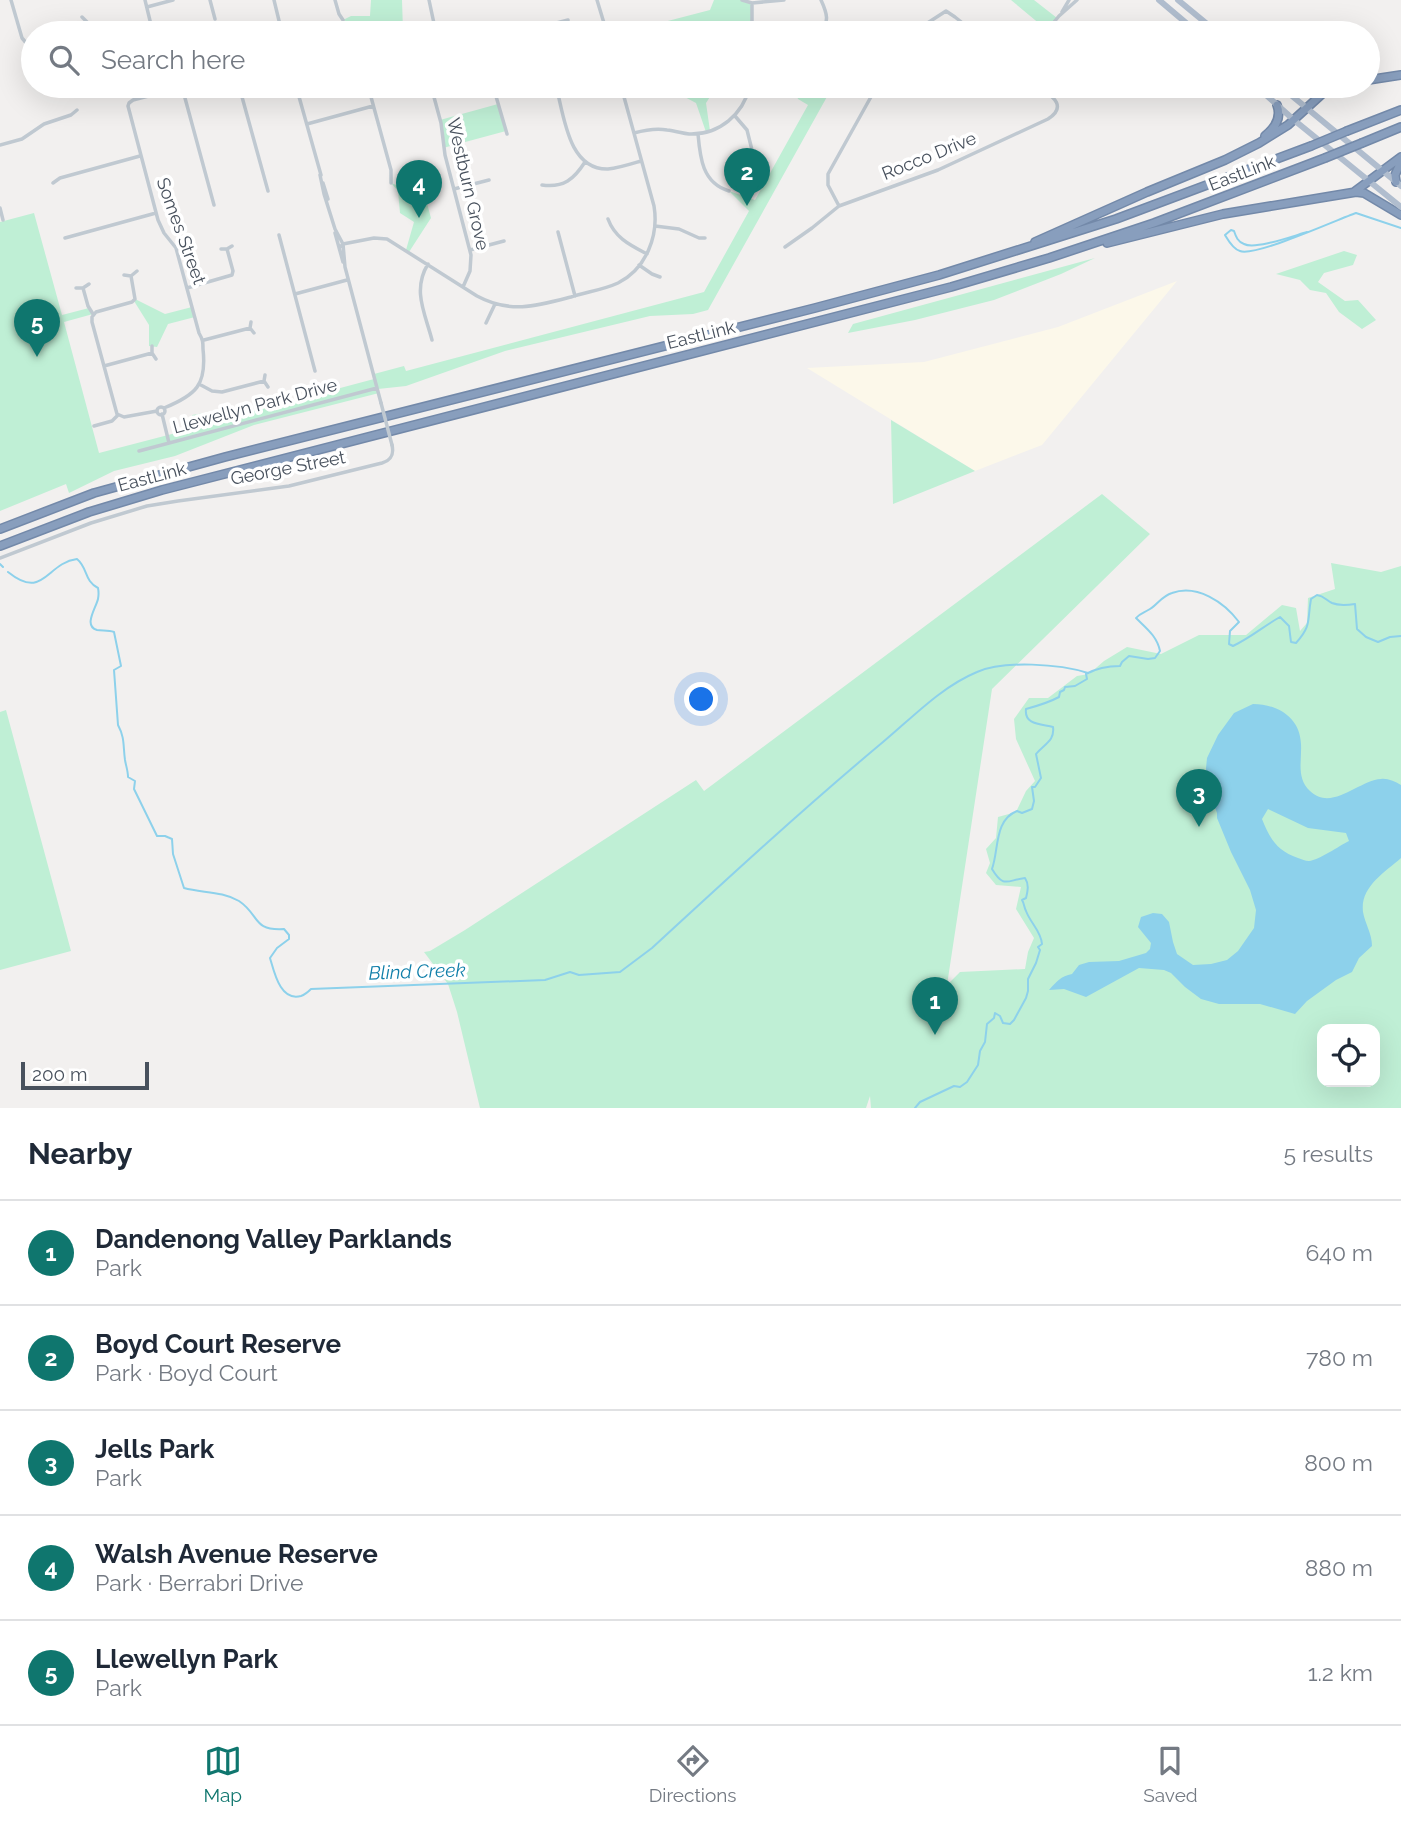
<!DOCTYPE html>
<meta charset="utf-8">
<style>
body{margin:0;font-family:Raleway,sans-serif;background:#f2f2f3;color:#1f2937}
.controls{position:absolute;right:21px;bottom:21px;display:grid;overflow:hidden;border-radius:14px;box-shadow:0 7px 28px #0002}
.controls button{width:63px;height:63px;display:grid;place-items:center;padding:0;border:0;border-bottom:2px solid #e0e1e3;background:#fff;color:#1f2937;font:35px sans-serif}
.scale{position:absolute;left:21px;bottom:18px;width:128px;box-sizing:border-box;padding-left:7px;border:4px solid #48515d;border-top:0;font-size:19px;line-height:24px;white-space:nowrap;color:#48515d;-webkit-text-stroke:5px #fff;paint-order:stroke}
.you{position:absolute;left:702px;top:700px;width:24px;height:24px;margin:-18px;border:5px solid #fff;border-radius:50%;background:#1a73e8;box-shadow:0 0 0 10px #1a73e833}
.badge{display:grid;place-items:center;width:46px;height:46px;border-radius:50%;background:#0f766e;color:#fff;font-size:23px;font-weight:700}
.pin{position:absolute;translate:-50% -58px;filter:drop-shadow(0 2px 4px #0008)}
.pin::after{content:'';position:absolute;top:37px;width:24px;height:21px;background:inherit;clip-path:polygon(0 0,100% 0,50% 100%)}
.list{margin:0;padding:0;list-style:none}
h2{display:flex;justify-content:space-between;align-items:center;height:91px;margin:0;padding:0 28px;font-size:30px}
h2 small{font-size:23px;font-weight:400;color:#747a83}
.list li{display:grid;grid-template-columns:46px 1fr auto;gap:21px;align-items:center;box-sizing:border-box;height:105px;padding:0 28px;border-top:2px solid #e0e1e3}
.list b{display:block;font-size:26px;white-space:nowrap}
.list p{margin:0;font-size:23px;white-space:nowrap;color:#747a83}
.list em{font-size:23px;font-style:normal;color:#747a83}
.icon{flex:none;width:38px;height:38px;fill:none;stroke:currentColor;stroke-width:2;stroke-linecap:round;stroke-linejoin:round}
.map{position:relative;flex:none;width:1401px;height:1108px;overflow:hidden}
.search{position:absolute;background:#fff;box-shadow:0 7px 28px #0002;left:21px;right:21px;top:21px;height:77px;display:flex;align-items:center;gap:18px;box-sizing:border-box;padding:0 24px;border-radius:38px;color:#747a83;font-size:26px}
.sheet{height:616px;background:#fff}
nav{display:flex;justify-content:space-around;align-items:center;box-sizing:border-box;height:98px;border-top:2px solid #e0e1e3;background:#fff;font-size:19px;color:#747a83}
nav a{display:grid;justify-items:center;gap:4px}
nav .on{color:#0f766e}
.map>svg:first-child{display:block}
.commercial{fill:#fcf8ea}
.green{fill:#bfefd5;fill-rule:evenodd}
.water{fill:#8dd1eb;fill-rule:evenodd}
.lines{fill:none;stroke-linecap:round;stroke-linejoin:round}
.stream{stroke:#8dd1eb;stroke-width:2}
.motorway-casing{stroke:#7389a9;stroke-width:10}
.minor{stroke:#c0c9d1;stroke-width:3.5}
.primary{stroke:#b0bdce;stroke-width:6}
.motorway{stroke:#889ebd;stroke-width:7}
.motorway-bridge-casing{stroke:#7389a9;stroke-width:10;stroke-linecap:butt}
.minor-bridge{stroke:#c0c9d1;stroke-width:3.5}
.motorway-bridge{stroke:#889ebd;stroke-width:7}
.labels{text-anchor:middle;stroke-width:7;stroke-linejoin:round;paint-order:stroke}
.street-label{font-size:18px;fill:#48515d;stroke:#fff}
.water-label{font-size:19px;font-style:italic;fill:#0f7ea9;stroke:#fff}
</style>
<div class="map">
<svg width="1401" height="1108" viewBox="0 0 1401 1108">
<rect width="100%" height="100%" fill="#f2f0ef"/>
<path class="commercial" d="M1177 281 1042 445 975 471 807 368 924 362 1058 327Z"/>
<path class="green" d="M371 0H402L403 31C392 34 376 36 366 31 358 27 352 23 343 20L351 16H370Z
M714 0H742L752 3V33H638L637 29 710 10Z
M1011 0H1034L1057 18 1047 30Z
M650 86H717L706 103 710 131 706 132 696 103 666 87Z
M819 86H833L708 310 693 314 650 316 505 351 406 386 378 389 379 393 254 425 175 456 114 471 69 493 66 484 0 511V222L34 213 62 315 89 308 93 314 64 322 99 453 195 428 192 415 218 411 220 420 374 379V374L404 366 406 371 704 292 749 211 729 191 755 200 808 105 798 99 795 92 803 91 813 96Z
M498 104 506 131 443 148 440 120Z
M391 183 425 196 431 218 409 252 406 250 414 222 400 213 398 191Z
M1344 251 1357 255 1353 265 1324 273 1318 282 1345 301 1358 300 1376 320 1362 329 1339 312 1326 293 1310 290 1300 280 1276 274Z
M1095 258 1061 274 994 300 915 320 848 333 853 324Z
M135 299 165 314 192 307 195 317 168 324 157 347 149 346V325L134 301Z
M891 420 975 471 893 504Z
M1102 494 1150 534 992 689 947 985 960 972 1025 969 1028 952 1034 938 1016 909 1021 887 996 885 986 873 990 863 986 849 996 838 998 817 1016 812 1026 791 1035 781 1016 739 1014 719 1029 698H1048L1077 676 1089 674 1104 661 1127 647 1161 654 1199 635H1246L1282 605 1296 608 1300 631 1307 623 1308 598 1335 589 1331 563 1381 572 1401 566V1108H871L870 1096 866 1108H480L457 1012 448 984 424 952 430 951 465 930 696 780 704 791ZM1322 1029H1375V1082H1322Z
M6 710 71 951 0 970V712Z"/>
<path class="water" d="M1253 704C1277 704 1300 717 1301 744 1302 761 1296 778 1310 791 1332 812 1359 780 1381 779 1387 778 1396 782 1401 785V858C1384 873 1360 887 1363 912 1365 924 1372 933 1372 946L1359 958 1352 972 1336 980 1307 1001 1295 1014 1260 1004H1219L1201 999 1185 987 1171 973 1164 970 1139 968 1086 997 1064 989 1049 990C1056 982 1061 976 1072 974L1079 965 1089 962 1119 961 1146 953 1150 949 1151 943 1138 927 1141 917 1153 913 1162 914 1169 922 1173 942 1177 954 1193 965 1211 964 1227 960 1238 951 1254 928 1256 910 1250 890 1231 852 1217 818V813L1205 779 1207 758 1218 735 1234 713ZM1268 809 1308 828 1346 833 1349 841C1339 846 1319 860 1309 861 1305 861 1302 859 1298 858 1277 851 1270 839 1262 819Z"/>
<g class="lines">
<path class="stream" d="M1307 232C1293 236 1255 250 1244 244 1238 242 1236 237 1234 231L1231 230 1225 235C1228 240 1233 249 1240 251 1255 257 1336 220 1356 213L1401 228
M0 564 3 567
M8 572C44 601 46 563 77 559 88 568 84 581 98 588 99 593 99 594 98 599 96 608 83 626 97 630 102 631 108 630 114 632L121 666 114 670 118 725C125 738 123 746 125 760 126 766 128 771 128 777L135 781 134 789 157 836H165L172 839 173 854 184 888C202 893 222 891 239 901 260 915 252 931 284 929L289 935V939L277 948 270 958C274 971 280 1002 301 996 304 995 308 992 311 989L545 980 570 972 579 975 620 972 652 948C728 878 804 808 883 742 913 717 941 687 977 672 1004 660 1060 664 1088 673
M915 1108 920 1102 954 1086 960 1087 967 1082 978 1065 980 1051 985 1042 987 1024 994 1018 995 1013 1000 1016 1003 1023 1010 1024 1014 1020 1026 998 1028 991V979L1036 963 1040 950 1038 947 1042 944C1041 931 1031 924 1026 911 1024 907 1024 903 1022 900L1026 898C1028 890 1029 884 1025 878 1007 880 1004 889 992 869 999 850 994 820 1017 811L1022 813 1032 809 1034 801 1032 787H1035L1041 778 1036 754C1044 744 1055 741 1053 727 1041 724 1024 725 1026 709 1037 706 1048 703 1059 697L1060 692 1064 690 1065 687 1075 686 1087 679 1086 674C1097 668 1108 666 1120 666L1122 662 1129 656 1148 659 1155 658 1160 651C1157 636 1146 628 1136 618 1140 613 1144 613 1150 609 1158 604 1162 596 1172 593 1197 584 1224 602 1239 622L1230 631 1229 644 1233 646C1250 638 1264 626 1280 617L1289 626 1291 642 1296 643C1312 625 1307 621 1311 599L1317 595C1324 596 1326 600 1332 603 1339 606 1348 605 1355 604L1357 629 1366 637 1378 642 1390 637 1401 636"/>
<defs>
<path id="motorway" d="M1368 80 1401 75
M1298 86 1314 94H1321
M1347 131 1401 110
M1265 136C1275 128 1282 118 1277 105
M1362 143 1401 127
M1396 182 1395 175 1401 162
M1354 192 1401 157
M1035 242 1147 192 1225 160 1259 143 1288 125 1322 94 1336 86
M1107 243 1223 214 1356 192 1364 193 1401 215
M0 529 94 493 225 457 815 308 939 275 1116 219 1311 146
M0 546 89 512 162 490 951 287 1049 258 1154 223 1325 158"/>
</defs>
<use href="#motorway" class="motorway-casing"/>
<path class="minor" d="M11 0 22 38 33 51
M145 0 153 33
M210 0 215 19
M274 0 282 33
M335 0 339 14 343 20
M429 0 436 33
M597 0 607 33
M742 0 752 3 784 0
M147 7 173 0
M1062 12 1069 0
M82 17 88 23 93 33
M518 33 568 20
M752 33V3
M820 33C830 22 827 13 821 0
M912 33 946 11 955 17 975 33
M1045 33 1059 16 1077 0
M25 70 33 58
M239 86 268 191
M296 86 321 175
M368 86 391 170V183
M431 86 441 123 445 155 471 255 470 271 463 287
M493 86 507 134
M556 86C564 115 568 170 608 169 619 168 631 164 641 161
M784 86 795 92
M182 87 214 205
M735 116 747 130 752 150
M307 124 373 106
M634 133C645 130 656 128 667 130 675 131 682 133 689 134 720 135 743 114 750 86
M698 134C700 157 702 183 729 191
M0 145 22 139 44 124 71 115 77 110
M320 175 324 194 335 229 343 244 345 267 381 403
M53 183 60 178 140 156
M323 183 328 199
M542 185C564 188 574 179 585 162
M454 189 489 180
M839 206 828 185V174L877 86
M0 208 3 220
M608 219C615 238 630 245 647 254
M655 226 679 229 699 238H705
M558 232 575 296
M335 233 343 262
M279 235 315 371
M65 238 156 213
M340 247 343 244 374 238 387 239 477 296C510 314 537 306 571 297 586 292 603 290 618 283 646 269 659 236 654 206L621 86
M785 247 812 228 839 206 938 170 1048 119C1068 106 1052 96 1039 86
M221 249H227L232 246
M470 250 504 241
M428 264C412 290 425 313 432 340
M639 265 652 274 660 277
M124 275 131 276 137 271
M131 276 135 299 132 302 96 312 92 317V322L117 414 124 417 157 411
M76 288H83L89 284
M83 288 88 306 93 314
M187 288 232 275 233 271 227 249
M295 294 347 280
M251 322 250 328 254 333
M486 323 495 304
M204 340 250 328
M152 346V353L156 359
M104 366 152 353
M265 375 264 381 268 387
M199 384 212 391 222 392 264 381
M157 411a4 4 0 1 1 8 0a4 4 0 1 1-8 0Z
M164 408C196 395 207 385 203 349 203 342 203 340 199 333L176 248 164 233 158 220 128 106 129 103 133 100 187 86
M162 414 169 443
M94 426 112 421 118 415
M139 451 377 388
M0 558 91 523 147 506 178 501 289 486 382 463C392 460 394 454 392 445"/>
<path class="primary" d="M1159 0 1198 33
M1178 0 1218 33
M1256 86 1294 120 1401 207
M1280 86 1401 186"/>
<use href="#motorway" class="motorway"/>
<defs>
<path id="motorway-bridge" d="M1311 146 1347 131
M1325 158 1362 143"/>
</defs>
<use href="#motorway-bridge" class="motorway-bridge-casing"/>
<path class="minor-bridge" d="M381 403 392 445"/>
<use href="#motorway-bridge" class="motorway-bridge"/>
</g>
<g class="labels">
<g class="street-label">
<text transform="translate(929 156) rotate(-22)" y="6">Rocco Drive</text>
<text transform="translate(1242 173) rotate(-21)" y="6">EastLink</text>
<text transform="translate(468 184) rotate(77)" y="6">Westburn Grove</text>
<text transform="translate(181 231) rotate(70)" y="6">Somes Street</text>
<text transform="translate(701 335) rotate(-14)" y="6">EastLink</text>
<text transform="translate(255 406) rotate(-15)" y="6">Llewellyn Park Drive</text>
<text transform="translate(288 468) rotate(-11)" y="6">George Street</text>
<text transform="translate(152 477) rotate(-15)" y="6">EastLink</text>
</g>
<g class="water-label">
<text transform="translate(417 971) rotate(-2)" y="7">Blind Creek</text>
</g>
</g>
</svg>
<div class="controls">
<button><svg class="icon" aria-label="locate" viewBox="0 0 24 24"><circle cx="12" cy="12" r="6"/><path d="M12 2v4M12 18v4M2 12h4M18 12h4"/></svg></button>
</div>
<div class="scale">200 m</div>
<div class="you"></div>
<div class="pin badge" style="left:935px;top:1035px">1</div>
<div class="pin badge" style="left:747px;top:206px">2</div>
<div class="pin badge" style="left:1199px;top:827px">3</div>
<div class="pin badge" style="left:419px;top:218px">4</div>
<div class="pin badge" style="left:37px;top:357px">5</div>
<div class="search"><svg class="icon" aria-label="search" viewBox="0 0 24 24"><circle cx="10" cy="10" r="6"/><path d="M15 15l6 6"/></svg>Search here</div>
</div>
<section class="sheet">
<h2>Nearby<small>5 results</small></h2>
<ul class="list">
<li><span class="badge">1</span><div><b>Dandenong Valley Parklands</b><p>Park</p></div><em>640 m</em></li>
<li><span class="badge">2</span><div><b>Boyd Court Reserve</b><p>Park · Boyd Court</p></div><em>780 m</em></li>
<li><span class="badge">3</span><div><b>Jells Park</b><p>Park</p></div><em>800 m</em></li>
<li><span class="badge">4</span><div><b>Walsh Avenue Reserve</b><p>Park · Berrabri Drive</p></div><em>880 m</em></li>
<li><span class="badge">5</span><div><b>Llewellyn Park</b><p>Park</p></div><em>1.2 km</em></li>
</ul>
</section>
<nav>
<a class="on"><svg class="icon" aria-label="map" viewBox="0 0 24 24"><path d="M3 6l6-2 6 2 6-2v14l-6 2-6-2-6 2zM9 4v14M15 6v14"/></svg>Map</a>
<a><svg class="icon" aria-label="directions" viewBox="0 0 24 24"><path d="M12 3l9 9-9 9-9-9zM9 14v-3h6M13 9l2 2-2 2"/></svg>Directions</a>
<a><svg class="icon" aria-label="saved" viewBox="0 0 24 24"><path d="M7 4h10v16l-5-4-5 4z"/></svg>Saved</a>
</nav>
